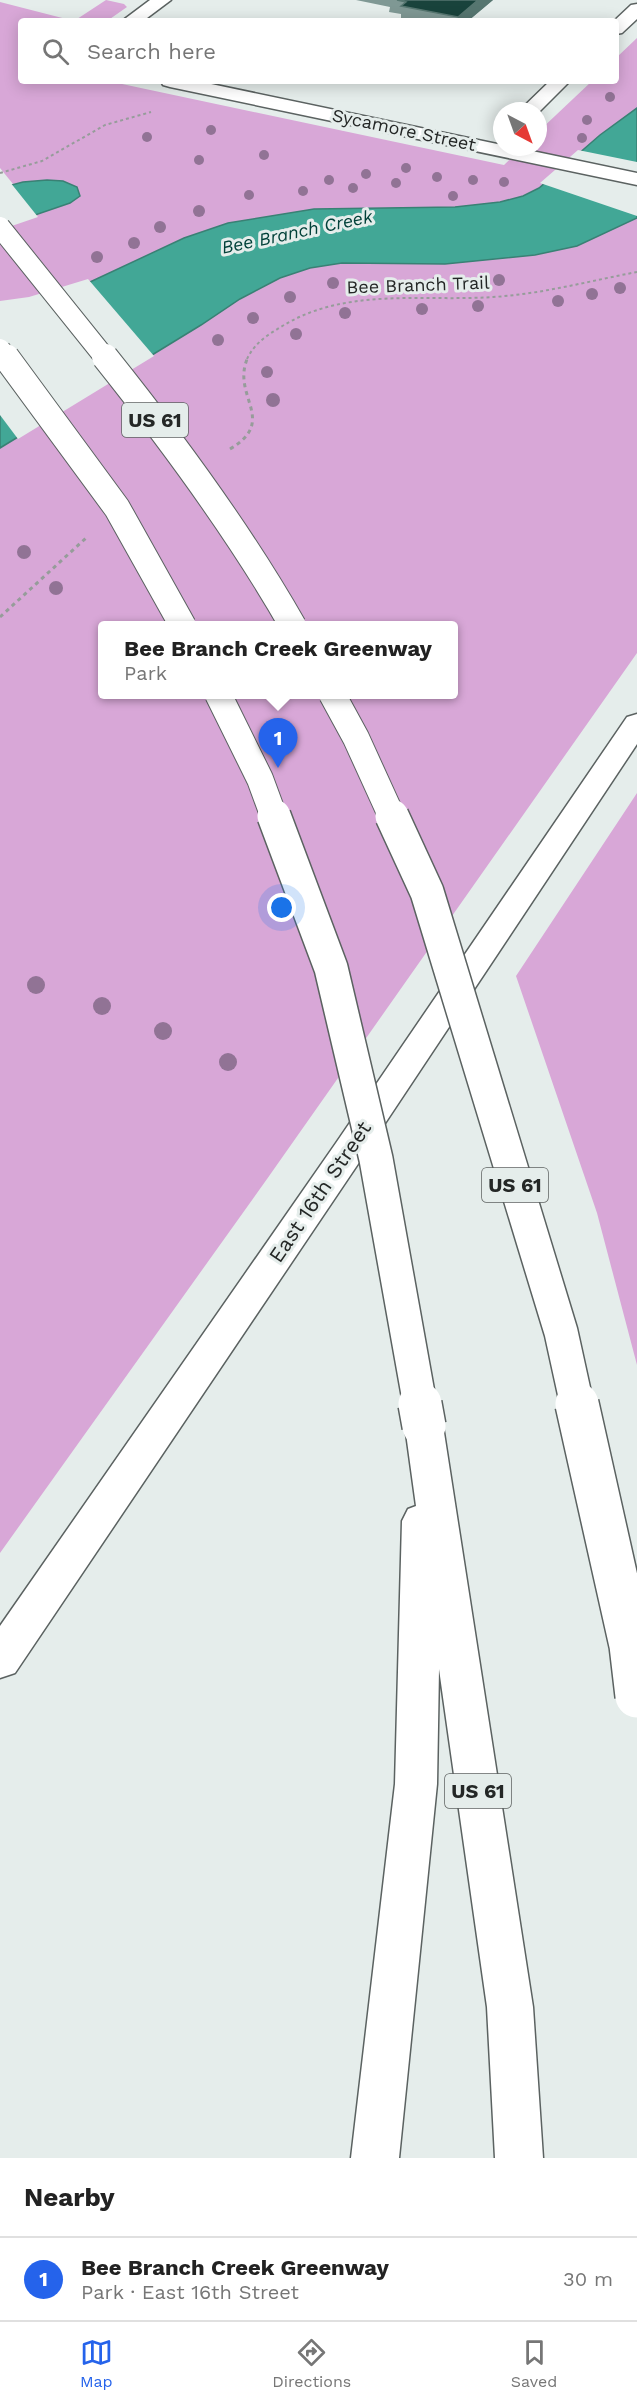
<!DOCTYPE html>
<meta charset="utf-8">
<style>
body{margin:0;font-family:"Work Sans",sans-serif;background:#f6f6f6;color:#222}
.compass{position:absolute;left:493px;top:102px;width:54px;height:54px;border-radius:50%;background:#fff;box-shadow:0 3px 15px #0003;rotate:139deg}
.you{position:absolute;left:282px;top:908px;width:21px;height:21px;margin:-15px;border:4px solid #fff;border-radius:50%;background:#1a73e8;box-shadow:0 0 0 9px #1a73e833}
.badge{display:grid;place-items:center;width:39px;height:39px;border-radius:50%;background:#2563eb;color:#fff;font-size:20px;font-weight:700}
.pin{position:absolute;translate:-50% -50px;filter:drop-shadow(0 2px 3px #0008)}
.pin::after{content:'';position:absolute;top:32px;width:21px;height:18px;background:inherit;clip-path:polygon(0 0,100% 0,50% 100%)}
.popup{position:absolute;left:98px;top:621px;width:360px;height:78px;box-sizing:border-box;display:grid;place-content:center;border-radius:6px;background:#fff;filter:drop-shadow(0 2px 4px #0005);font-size:20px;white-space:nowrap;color:#767676}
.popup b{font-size:22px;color:#222}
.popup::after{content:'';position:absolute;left:50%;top:100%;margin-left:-12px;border:12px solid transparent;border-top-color:#fff}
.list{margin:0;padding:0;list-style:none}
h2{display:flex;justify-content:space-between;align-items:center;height:78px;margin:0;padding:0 24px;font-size:26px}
h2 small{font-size:20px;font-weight:400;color:#767676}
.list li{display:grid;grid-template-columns:39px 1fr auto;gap:18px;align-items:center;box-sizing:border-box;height:84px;padding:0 24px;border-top:2px solid #e0e0e0}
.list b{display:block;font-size:22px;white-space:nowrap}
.list p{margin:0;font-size:20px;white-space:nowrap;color:#767676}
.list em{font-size:20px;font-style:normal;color:#767676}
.icon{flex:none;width:33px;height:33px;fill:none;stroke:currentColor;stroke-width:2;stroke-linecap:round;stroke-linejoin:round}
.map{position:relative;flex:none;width:637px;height:2158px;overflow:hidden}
.search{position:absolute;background:#fff;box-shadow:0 3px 15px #0003;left:18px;right:18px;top:18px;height:66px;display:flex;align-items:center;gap:15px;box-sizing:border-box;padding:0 21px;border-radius:6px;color:#767676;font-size:22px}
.sheet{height:162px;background:#fff}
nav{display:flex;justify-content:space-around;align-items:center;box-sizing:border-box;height:84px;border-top:2px solid #e0e0e0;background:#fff;font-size:16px;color:#767676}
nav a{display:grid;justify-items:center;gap:3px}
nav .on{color:#2563eb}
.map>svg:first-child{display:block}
.green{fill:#d8a7d7;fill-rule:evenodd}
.water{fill:#42a796;stroke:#398174;stroke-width:1.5}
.pier{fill:#e5edeb}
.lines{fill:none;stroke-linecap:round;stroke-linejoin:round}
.minor-casing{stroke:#5b6261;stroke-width:3}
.tertiary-casing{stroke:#5b6261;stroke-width:3}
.motorway-casing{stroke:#5b6261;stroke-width:3}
.path-far1{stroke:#969c9a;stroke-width:2;stroke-dasharray:3 3;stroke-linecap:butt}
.path{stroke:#969c9a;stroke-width:3;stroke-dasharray:4 4;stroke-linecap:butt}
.minor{fill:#fff;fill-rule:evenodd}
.tertiary{fill:#fff;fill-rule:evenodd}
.motorway{fill:#fff;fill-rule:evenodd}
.motorway-bridge-far3-casing{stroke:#5b6261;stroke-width:22;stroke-linecap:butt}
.motorway-bridge-far2-casing{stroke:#5b6261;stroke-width:28;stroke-linecap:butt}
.motorway-bridge-far1-casing{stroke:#5b6261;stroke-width:36;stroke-linecap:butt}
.motorway-bridge-casing{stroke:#5b6261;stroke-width:46;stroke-linecap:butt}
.motorway-bridge-far3{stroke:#fff;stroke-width:20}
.motorway-bridge-far2{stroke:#fff;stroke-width:26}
.motorway-bridge-far1{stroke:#fff;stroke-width:33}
.motorway-bridge{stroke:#fff;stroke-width:43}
.tree{fill:#917395}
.wall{fill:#7f9894}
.shaded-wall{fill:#567670}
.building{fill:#19433c;stroke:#567670;stroke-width:1.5}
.labels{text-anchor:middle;stroke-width:6;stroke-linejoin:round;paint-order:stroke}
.far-street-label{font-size:18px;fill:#242726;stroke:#e5edeb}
.far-water-label{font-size:18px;font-style:italic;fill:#024139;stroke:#e5edeb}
.shield{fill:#e5edeb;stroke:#5e6261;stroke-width:1.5}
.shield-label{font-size:20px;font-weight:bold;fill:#242726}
.street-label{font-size:21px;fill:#242726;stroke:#e5edeb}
</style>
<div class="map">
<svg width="637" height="2158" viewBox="0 0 637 2158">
<rect width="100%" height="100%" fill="#e5edeb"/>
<path class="green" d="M106 0 124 4 127 7 107 21H21V81H108L504 165 523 147H538V132L592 81H616V58L637 38V653L267 1179 0 1553V448L4 444 30 300 0 304V227L70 203 80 195 63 181 47 180 13 184 0 168V2L74 21ZM103 626H454V694H103Z
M637 793V1365L597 1213 516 976Z"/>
<path class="water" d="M637 108V218L577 246 535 255 445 264 342 263 310 268 280 278 240 299 201 325 0 448V304L30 300 90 282 184 238 228 223 314 209 455 207 500 202 523 196 539 188 600 135Z
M47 180 63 181 77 187 80 196 70 203 0 227V188L23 182Z"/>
<path class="pier" d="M578 150 637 162V216L540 183Z
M10 182 38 217 0 230V184Z
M88 279 154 356 18 439 0 415V301L29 297Z"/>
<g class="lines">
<defs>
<path id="minor" d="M150 0H171L143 21H122Z
M637 4V19L622 33 616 34V21H614L631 5Z
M161 81H197L502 145V147H513L637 173V185L170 87 163 85Z
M550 81H570L538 113V111H519Z"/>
<path id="tertiary" d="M637 714V744L360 1161 15 1673 0 1678V1626L336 1143 627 717Z"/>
<path id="motorway" d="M424 1410 437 1415 443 1426 533 2007 543 2158H495L487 2007 439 1669 437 1784 399 2158H351L395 1784 402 1521 408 1509 416 1506 405 1426 411 1415Z"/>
</defs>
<use href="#minor" class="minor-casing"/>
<use href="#tertiary" class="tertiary-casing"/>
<use href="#motorway" class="motorway-casing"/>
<path class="path-far1" d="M0 173 42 161 105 125 151 112
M247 359C253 346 264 337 276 330 342 286 419 302 493 297 542 294 589 281 637 272"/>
<path class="path" d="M230 449C279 420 230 396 248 357
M0 617 86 538"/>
<use href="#minor" class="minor"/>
<use href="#tertiary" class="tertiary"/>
<use href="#motorway" class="motorway"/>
<defs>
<path id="motorway-bridge-far3" d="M0 227 106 359
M0 349 7 359"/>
<path id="motorway-bridge-far2" d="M6 357 117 508 183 626
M105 357C173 442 239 531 293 626
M218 694 260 779 274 817
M332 694 356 738 392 817"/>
<path id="motorway-bridge-far1" d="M274 816 331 968 376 1159 420 1405
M392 816 427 892 561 1332 577 1405"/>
<path id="motorway-bridge" d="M420 1404 424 1426
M577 1404 631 1645 637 1696"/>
</defs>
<use href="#motorway-bridge-far3" class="motorway-bridge-far3-casing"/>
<use href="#motorway-bridge-far2" class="motorway-bridge-far2-casing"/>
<use href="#motorway-bridge-far1" class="motorway-bridge-far1-casing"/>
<use href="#motorway-bridge" class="motorway-bridge-casing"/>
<use href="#motorway-bridge-far3" class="motorway-bridge-far3"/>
<use href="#motorway-bridge-far2" class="motorway-bridge-far2"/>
<use href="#motorway-bridge-far1" class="motorway-bridge-far1"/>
<use href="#motorway-bridge" class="motorway-bridge"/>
</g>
<g class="tree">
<circle cx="610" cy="97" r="5"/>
<circle cx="587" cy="120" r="5"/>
<circle cx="211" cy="130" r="5"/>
<circle cx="147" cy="137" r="5"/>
<circle cx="582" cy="138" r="5"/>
<circle cx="264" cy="155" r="5"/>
<circle cx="199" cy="160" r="5"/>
<circle cx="406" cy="168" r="5"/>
<circle cx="366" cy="174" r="5"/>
<circle cx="437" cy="177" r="5"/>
<circle cx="329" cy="180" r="5"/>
<circle cx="473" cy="180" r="5"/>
<circle cx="504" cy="182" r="5"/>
<circle cx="396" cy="183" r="5"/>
<circle cx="353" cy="188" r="5"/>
<circle cx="303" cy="191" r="5"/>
<circle cx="249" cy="195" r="5"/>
<circle cx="453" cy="196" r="5"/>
<circle cx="199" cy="211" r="6"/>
<circle cx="160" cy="227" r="6"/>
<circle cx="134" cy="243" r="6"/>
<circle cx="97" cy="257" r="6"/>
<circle cx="499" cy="280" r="6"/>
<circle cx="437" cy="282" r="6"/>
<circle cx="333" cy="283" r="6"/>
<circle cx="620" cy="288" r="6"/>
<circle cx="592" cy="294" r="6"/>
<circle cx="290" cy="297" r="6"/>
<circle cx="558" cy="301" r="6"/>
<circle cx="478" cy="306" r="6"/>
<circle cx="422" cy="309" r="6"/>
<circle cx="345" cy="313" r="6"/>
<circle cx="253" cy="318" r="6"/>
<circle cx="296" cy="334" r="6"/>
<circle cx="218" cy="340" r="6"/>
<circle cx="267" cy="372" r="6"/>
<circle cx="273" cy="400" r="7"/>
<circle cx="24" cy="552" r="7"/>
<circle cx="56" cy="588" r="7"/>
<circle cx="36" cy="985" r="9"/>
<circle cx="102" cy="1006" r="9"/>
<circle cx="163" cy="1031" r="9"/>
<circle cx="228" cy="1062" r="9"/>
</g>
<path class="wall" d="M356 0H493L468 21H412L401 19V14L389 12 390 7Z"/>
<path class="shaded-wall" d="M478 0H493L468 21H457L458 17Z"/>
<path class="building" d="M397 0H478L458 17 401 6 406 2Z"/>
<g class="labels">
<g class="far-street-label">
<text transform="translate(404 130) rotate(12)" y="6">Sycamore Street</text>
<text transform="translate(418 285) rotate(-2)" y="6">Bee Branch Trail</text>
</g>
<g class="far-water-label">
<text transform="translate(297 232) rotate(-12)" y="6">Bee Branch Creek</text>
</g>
<g class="shield">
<rect x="122" y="403" width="66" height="34" rx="4.5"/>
<rect x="482" y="1168" width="66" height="34" rx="4.5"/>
<rect x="445" y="1774" width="66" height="34" rx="4.5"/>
</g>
<g class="shield-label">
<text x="155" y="427">US 61</text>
<text x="515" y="1192">US 61</text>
<text x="478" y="1798">US 61</text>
</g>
<g class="street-label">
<text transform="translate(320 1192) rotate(-56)" y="7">East 16th Street</text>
</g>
</g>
</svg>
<svg class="compass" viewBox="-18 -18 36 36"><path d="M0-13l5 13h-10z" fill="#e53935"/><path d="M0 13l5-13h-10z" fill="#767676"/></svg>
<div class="you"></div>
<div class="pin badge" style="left:278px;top:768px">1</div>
<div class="popup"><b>Bee Branch Creek Greenway</b>Park</div>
<div class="search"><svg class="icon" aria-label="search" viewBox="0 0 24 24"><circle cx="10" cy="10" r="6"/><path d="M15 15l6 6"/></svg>Search here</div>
</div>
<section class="sheet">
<h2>Nearby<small></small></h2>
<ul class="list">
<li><span class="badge">1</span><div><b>Bee Branch Creek Greenway</b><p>Park · East 16th Street</p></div><em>30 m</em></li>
</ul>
</section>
<nav>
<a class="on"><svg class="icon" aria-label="map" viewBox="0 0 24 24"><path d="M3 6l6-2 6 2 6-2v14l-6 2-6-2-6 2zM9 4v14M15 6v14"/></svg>Map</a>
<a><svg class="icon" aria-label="directions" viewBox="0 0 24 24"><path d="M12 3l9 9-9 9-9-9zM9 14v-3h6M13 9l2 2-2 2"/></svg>Directions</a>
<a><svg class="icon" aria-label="saved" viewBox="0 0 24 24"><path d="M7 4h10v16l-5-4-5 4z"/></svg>Saved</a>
</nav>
